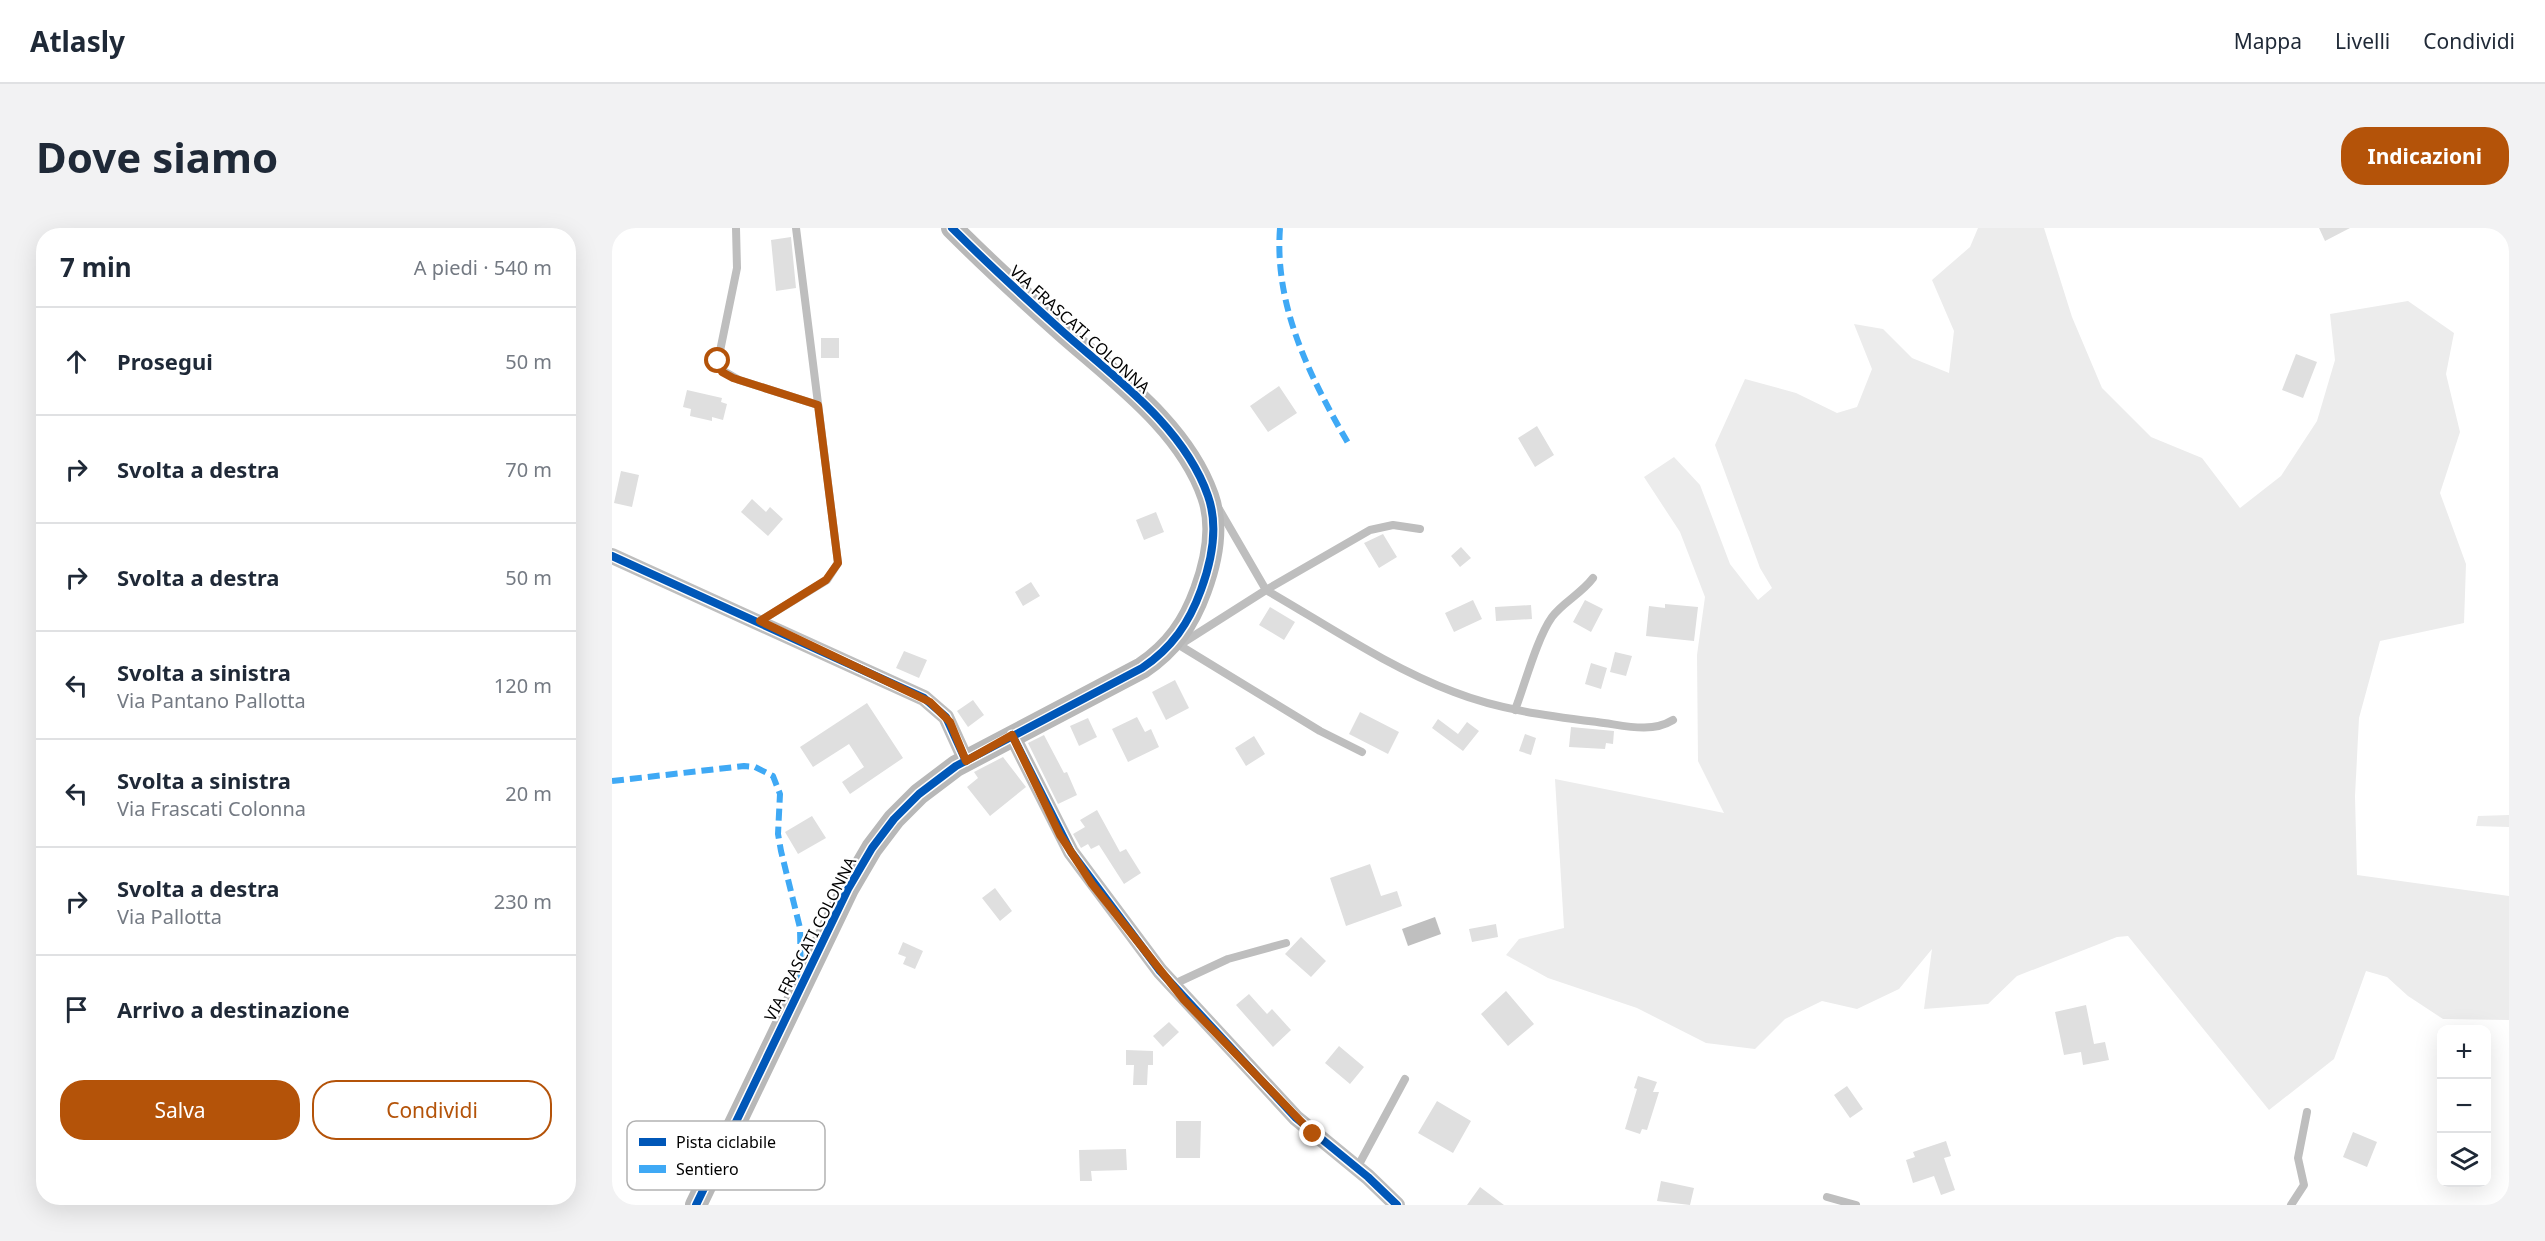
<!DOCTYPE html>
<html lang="it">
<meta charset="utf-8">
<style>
body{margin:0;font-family:"Noto Sans",sans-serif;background:#f2f2f3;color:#1f2937}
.controls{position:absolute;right:18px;bottom:18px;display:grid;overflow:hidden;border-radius:12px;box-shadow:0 6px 24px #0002}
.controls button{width:54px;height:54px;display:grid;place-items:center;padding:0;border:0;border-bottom:2px solid #e0e1e3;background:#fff;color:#1f2937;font:30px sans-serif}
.stop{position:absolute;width:18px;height:18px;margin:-14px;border:4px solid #b45309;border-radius:50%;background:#fff}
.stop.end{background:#b45309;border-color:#fff;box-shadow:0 2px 6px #0008}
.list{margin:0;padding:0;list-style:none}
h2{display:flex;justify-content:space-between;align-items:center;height:78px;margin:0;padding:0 24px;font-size:26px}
h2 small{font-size:20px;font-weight:400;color:#747a83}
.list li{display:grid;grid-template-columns:39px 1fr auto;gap:18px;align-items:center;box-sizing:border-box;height:108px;padding:0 24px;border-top:2px solid #e0e1e3}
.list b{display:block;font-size:22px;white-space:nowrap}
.list p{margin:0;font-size:20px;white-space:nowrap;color:#747a83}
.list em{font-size:20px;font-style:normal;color:#747a83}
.actions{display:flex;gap:12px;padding:18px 24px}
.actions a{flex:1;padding:14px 0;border:2px solid #b45309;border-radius:24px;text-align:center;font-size:21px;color:#b45309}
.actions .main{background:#b45309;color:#fff}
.icon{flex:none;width:33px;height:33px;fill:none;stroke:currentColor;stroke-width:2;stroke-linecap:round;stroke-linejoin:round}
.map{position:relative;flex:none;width:1897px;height:977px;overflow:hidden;border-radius:24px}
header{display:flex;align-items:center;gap:36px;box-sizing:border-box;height:84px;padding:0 30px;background:#fff;border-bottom:2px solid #e0e1e3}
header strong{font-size:28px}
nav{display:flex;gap:33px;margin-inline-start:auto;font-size:21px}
.intro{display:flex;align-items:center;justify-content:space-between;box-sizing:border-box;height:144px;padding:0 36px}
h1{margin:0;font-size:42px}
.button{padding:15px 27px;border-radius:24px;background:#b45309;color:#fff;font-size:21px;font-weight:700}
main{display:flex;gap:36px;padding:0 36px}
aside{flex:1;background:#fff;border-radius:24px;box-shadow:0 6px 24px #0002}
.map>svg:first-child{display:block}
.green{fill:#ececec}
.water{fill:#bfbfbf}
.building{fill:#dfdfdf}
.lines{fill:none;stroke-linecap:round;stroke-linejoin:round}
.lane{stroke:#bebebe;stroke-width:8}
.street{stroke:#bebebe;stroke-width:16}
.secondary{stroke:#b8b8b8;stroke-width:22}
.quiet{stroke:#3fa9f5;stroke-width:6;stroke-dasharray:12 6;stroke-linecap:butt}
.cycleway-casing{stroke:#fff;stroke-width:11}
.cycleway{stroke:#0057b8;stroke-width:8}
.route{stroke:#b45309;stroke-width:8}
.labels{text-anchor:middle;stroke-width:4.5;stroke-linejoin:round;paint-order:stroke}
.street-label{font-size:16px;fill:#000;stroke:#fff}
.key{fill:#fff;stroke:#b2b2b2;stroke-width:1.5}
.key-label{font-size:16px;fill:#000}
</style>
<header>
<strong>Atlasly</strong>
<nav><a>Mappa</a><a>Livelli</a><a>Condividi</a></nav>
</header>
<div class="intro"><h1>Dove siamo</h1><a class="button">Indicazioni</a></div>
<main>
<aside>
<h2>7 min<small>A piedi · 540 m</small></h2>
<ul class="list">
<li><svg class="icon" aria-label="ahead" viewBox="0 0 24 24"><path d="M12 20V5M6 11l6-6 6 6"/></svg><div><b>Prosegui</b></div><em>50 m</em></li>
<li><svg class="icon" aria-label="right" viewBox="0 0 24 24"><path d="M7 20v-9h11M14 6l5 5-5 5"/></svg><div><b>Svolta a destra</b></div><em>70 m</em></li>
<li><svg class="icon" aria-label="right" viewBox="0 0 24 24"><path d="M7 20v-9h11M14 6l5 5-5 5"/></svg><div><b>Svolta a destra</b></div><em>50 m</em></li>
<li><svg class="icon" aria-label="left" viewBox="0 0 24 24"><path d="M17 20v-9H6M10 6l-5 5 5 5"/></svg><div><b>Svolta a sinistra</b><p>Via Pantano Pallotta</p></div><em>120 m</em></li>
<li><svg class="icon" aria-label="left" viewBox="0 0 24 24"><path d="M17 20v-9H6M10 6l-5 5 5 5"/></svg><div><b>Svolta a sinistra</b><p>Via Frascati Colonna</p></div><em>20 m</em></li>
<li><svg class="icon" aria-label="right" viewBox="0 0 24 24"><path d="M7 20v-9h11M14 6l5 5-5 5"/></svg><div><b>Svolta a destra</b><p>Via Pallotta</p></div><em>230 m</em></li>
<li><svg class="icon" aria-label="arrive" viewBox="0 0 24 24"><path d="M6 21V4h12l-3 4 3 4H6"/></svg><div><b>Arrivo a destinazione</b></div></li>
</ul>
<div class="actions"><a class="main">Salva</a><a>Condividi</a></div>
</aside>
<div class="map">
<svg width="1897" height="977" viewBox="0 0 1897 977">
<rect width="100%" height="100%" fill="#fff"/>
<path class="green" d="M1366 0H1432L1460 89 1490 160 1539 209 1590 230 1628 280 1669 248 1705 193 1723 132 1718 86 1796 73 1842 105 1834 146 1848 204 1828 265 1854 336 1852 395 1768 413 1747 490 1743 568 1745 647 1897 668V792L1831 791 1796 768 1775 749 1754 743 1722 831 1657 882 1516 708 1505 709 1405 748 1376 776 1312 781 1320 721 1287 761 1245 781 1210 773 1173 791 1143 821 1094 815 1025 780 936 750 894 727 907 711 952 700 943 551 1112 585 1086 533 1085 427 1093 369 1068 304 1032 249 1062 229 1088 257 1118 336 1146 372 1160 360 1148 340 1103 217 1133 151 1184 165 1225 185 1245 179 1260 141 1242 96 1271 101 1300 130 1337 145 1342 103 1320 52 1358 19Z
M1897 587V599L1864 598 1866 588Z"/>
<path class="water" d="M823 689 829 706 796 718 790 701Z"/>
<path class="building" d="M1707 0H1738L1713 13Z
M179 9 184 60 164 63 159 12Z
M209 110H227V130H209Z
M1684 126 1705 134 1691 170 1670 162Z
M667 158 685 185 656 204 638 178Z
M75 162 110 170 109 174 115 176 111 192 100 189V193L78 188 79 181 71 179Z
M925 198 942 227 923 239 906 210Z
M9 243 27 247 20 279 2 275Z
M140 271 154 284 158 279 171 291 156 308 129 284Z
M544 284 552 304 532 312 524 292Z
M771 306 785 329 767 340 752 315Z
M849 319 859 330 848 339 839 328Z
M419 354 428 368 411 378 403 364Z
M861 372 870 391 842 404 833 385Z
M973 372 991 381 979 404 961 394Z
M1053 376 1086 379 1082 413 1034 408 1037 378 1053 380Z
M919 377 920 391 884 393 883 379Z
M658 379 683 394 672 412 647 397Z
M292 423 315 432 307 450 284 440Z
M1003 424 1020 428 1014 448 998 444Z
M979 435 995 440 989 461 973 456Z
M563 452 577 480 554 492 540 464Z
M361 472 372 487 356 499 345 483Z
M255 475 291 530 238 566 230 554 252 539 237 516 201 539 188 519Z
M748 484 787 504 776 526 737 506Z
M525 489 533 504 539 501 547 519 516 534 500 501Z
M476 490 485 509 467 518 458 498Z
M826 491 846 506 855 494 867 503 851 523 820 500Z
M959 499 1002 503 1001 516 994 515 993 521 957 519Z
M913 506 924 510 919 527 907 523Z
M432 507 452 545 455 544 465 567 446 576 416 515Z
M642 508 653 526 634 538 623 520Z
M391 529 414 559 378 588 355 559 366 550 362 544Z
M485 582 508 624 514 621 529 645 512 656 487 617 479 621 476 616 469 620 461 606 473 599 468 592Z
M200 588 214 610 186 626 173 604Z
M758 636 769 668 785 663 790 678 734 698 718 650Z
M383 660 400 683 388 693 370 670Z
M884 696 886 709 860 714 857 701Z
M689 709 714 733 699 749 673 726Z
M291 714 311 723 303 741 291 736 294 729 286 726Z
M894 763 922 796 896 818 869 786Z
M637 766 655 786 660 781 679 802 661 819 624 777Z
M1474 777 1482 816 1493 814 1497 832 1471 837 1469 824 1452 827 1443 784Z
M557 794 567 804 551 819 541 808Z
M727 818 752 839 738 856 713 835Z
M514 822 541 823V837H536L535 857H521L522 837H514Z
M1026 848 1045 854 1041 864H1047L1035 902 1030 901 1028 906 1013 901 1025 861 1022 860Z
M1235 858 1251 881 1238 890 1222 867Z
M825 873 859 893 841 925 806 905Z
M564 893H589L588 930H564Z
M1741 904 1765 914 1755 939 1731 929Z
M1334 913 1339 928 1332 930 1343 962 1329 967 1322 948 1301 955 1294 932 1303 929 1301 924Z
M514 921 515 942 479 943 480 953H468L467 922Z
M1049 953 1082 960 1078 977 1045 973Z
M868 959 892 977H855Z"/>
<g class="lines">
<path class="lane" d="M124 0 125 40 107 128 108 141 127 152 206 177
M808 301 781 297 758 302 654 362C715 397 776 439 842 464 888 482 937 488 985 494 1011 497 1038 506 1061 492
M148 393 215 352 226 335 184 0
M569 416 654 362 607 281
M567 417 708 503 750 524
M903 482C913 456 925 410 940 389 951 374 969 366 981 350
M560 757 616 731 674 715
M745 940 793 851
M1215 969 1244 977
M1679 977 1692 957 1686 930 1695 884"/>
<path class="street" d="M0 328 312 470 334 489 354 533
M400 507 459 624 548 743 684 890 756 949 785 977"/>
<path class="secondary" d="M84 977 236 661 260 620 282 591 307 566 344 538 530 440C560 420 577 395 589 362 600 332 607 299 596 268 572 199 503 150 450 103 412 69 375 35 340 0"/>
<path class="quiet" d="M668 0C662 78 698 149 736 215
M0 553 132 538 143 539 161 548 168 566 166 606 169 623 188 700 189 751"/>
<defs>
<path id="cycleway" d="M0 328 312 470 334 489 354 533
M400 507 459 624 548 743 684 890 756 949 785 977
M84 977 236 661 260 620 282 591 307 566 344 538 530 440C560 420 577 395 589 362 600 332 607 299 596 268 572 199 503 150 450 103 412 69 375 35 340 0"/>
</defs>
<use href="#cycleway" class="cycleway-casing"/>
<use href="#cycleway" class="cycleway"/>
</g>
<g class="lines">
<path class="route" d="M106 133 110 144 121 150 206 177 226 335 214 352 148 393 318 474 338 494 354 533 400 507 448 607 480 656 572 772 701 906"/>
</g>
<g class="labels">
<g class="street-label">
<text transform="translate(468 101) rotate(42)" y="6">VIA FRASCATI COLONNA</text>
<text transform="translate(198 711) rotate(-63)" y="6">VIA FRASCATI COLONNA</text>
</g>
</g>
<rect x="15" y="893" width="198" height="69" rx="9" class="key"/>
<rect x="27" y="910" width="27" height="8" fill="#0057b8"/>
<rect x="27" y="937" width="27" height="8" fill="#3fa9f5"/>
<g class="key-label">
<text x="64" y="920">Pista ciclabile</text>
<text x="64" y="947">Sentiero</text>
</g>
</svg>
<div class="controls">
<button>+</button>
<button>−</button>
<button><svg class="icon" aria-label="layers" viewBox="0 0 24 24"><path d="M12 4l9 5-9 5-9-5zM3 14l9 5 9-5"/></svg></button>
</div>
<div class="stop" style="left:106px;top:133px"></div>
<div class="stop end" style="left:701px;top:906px"></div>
</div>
</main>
